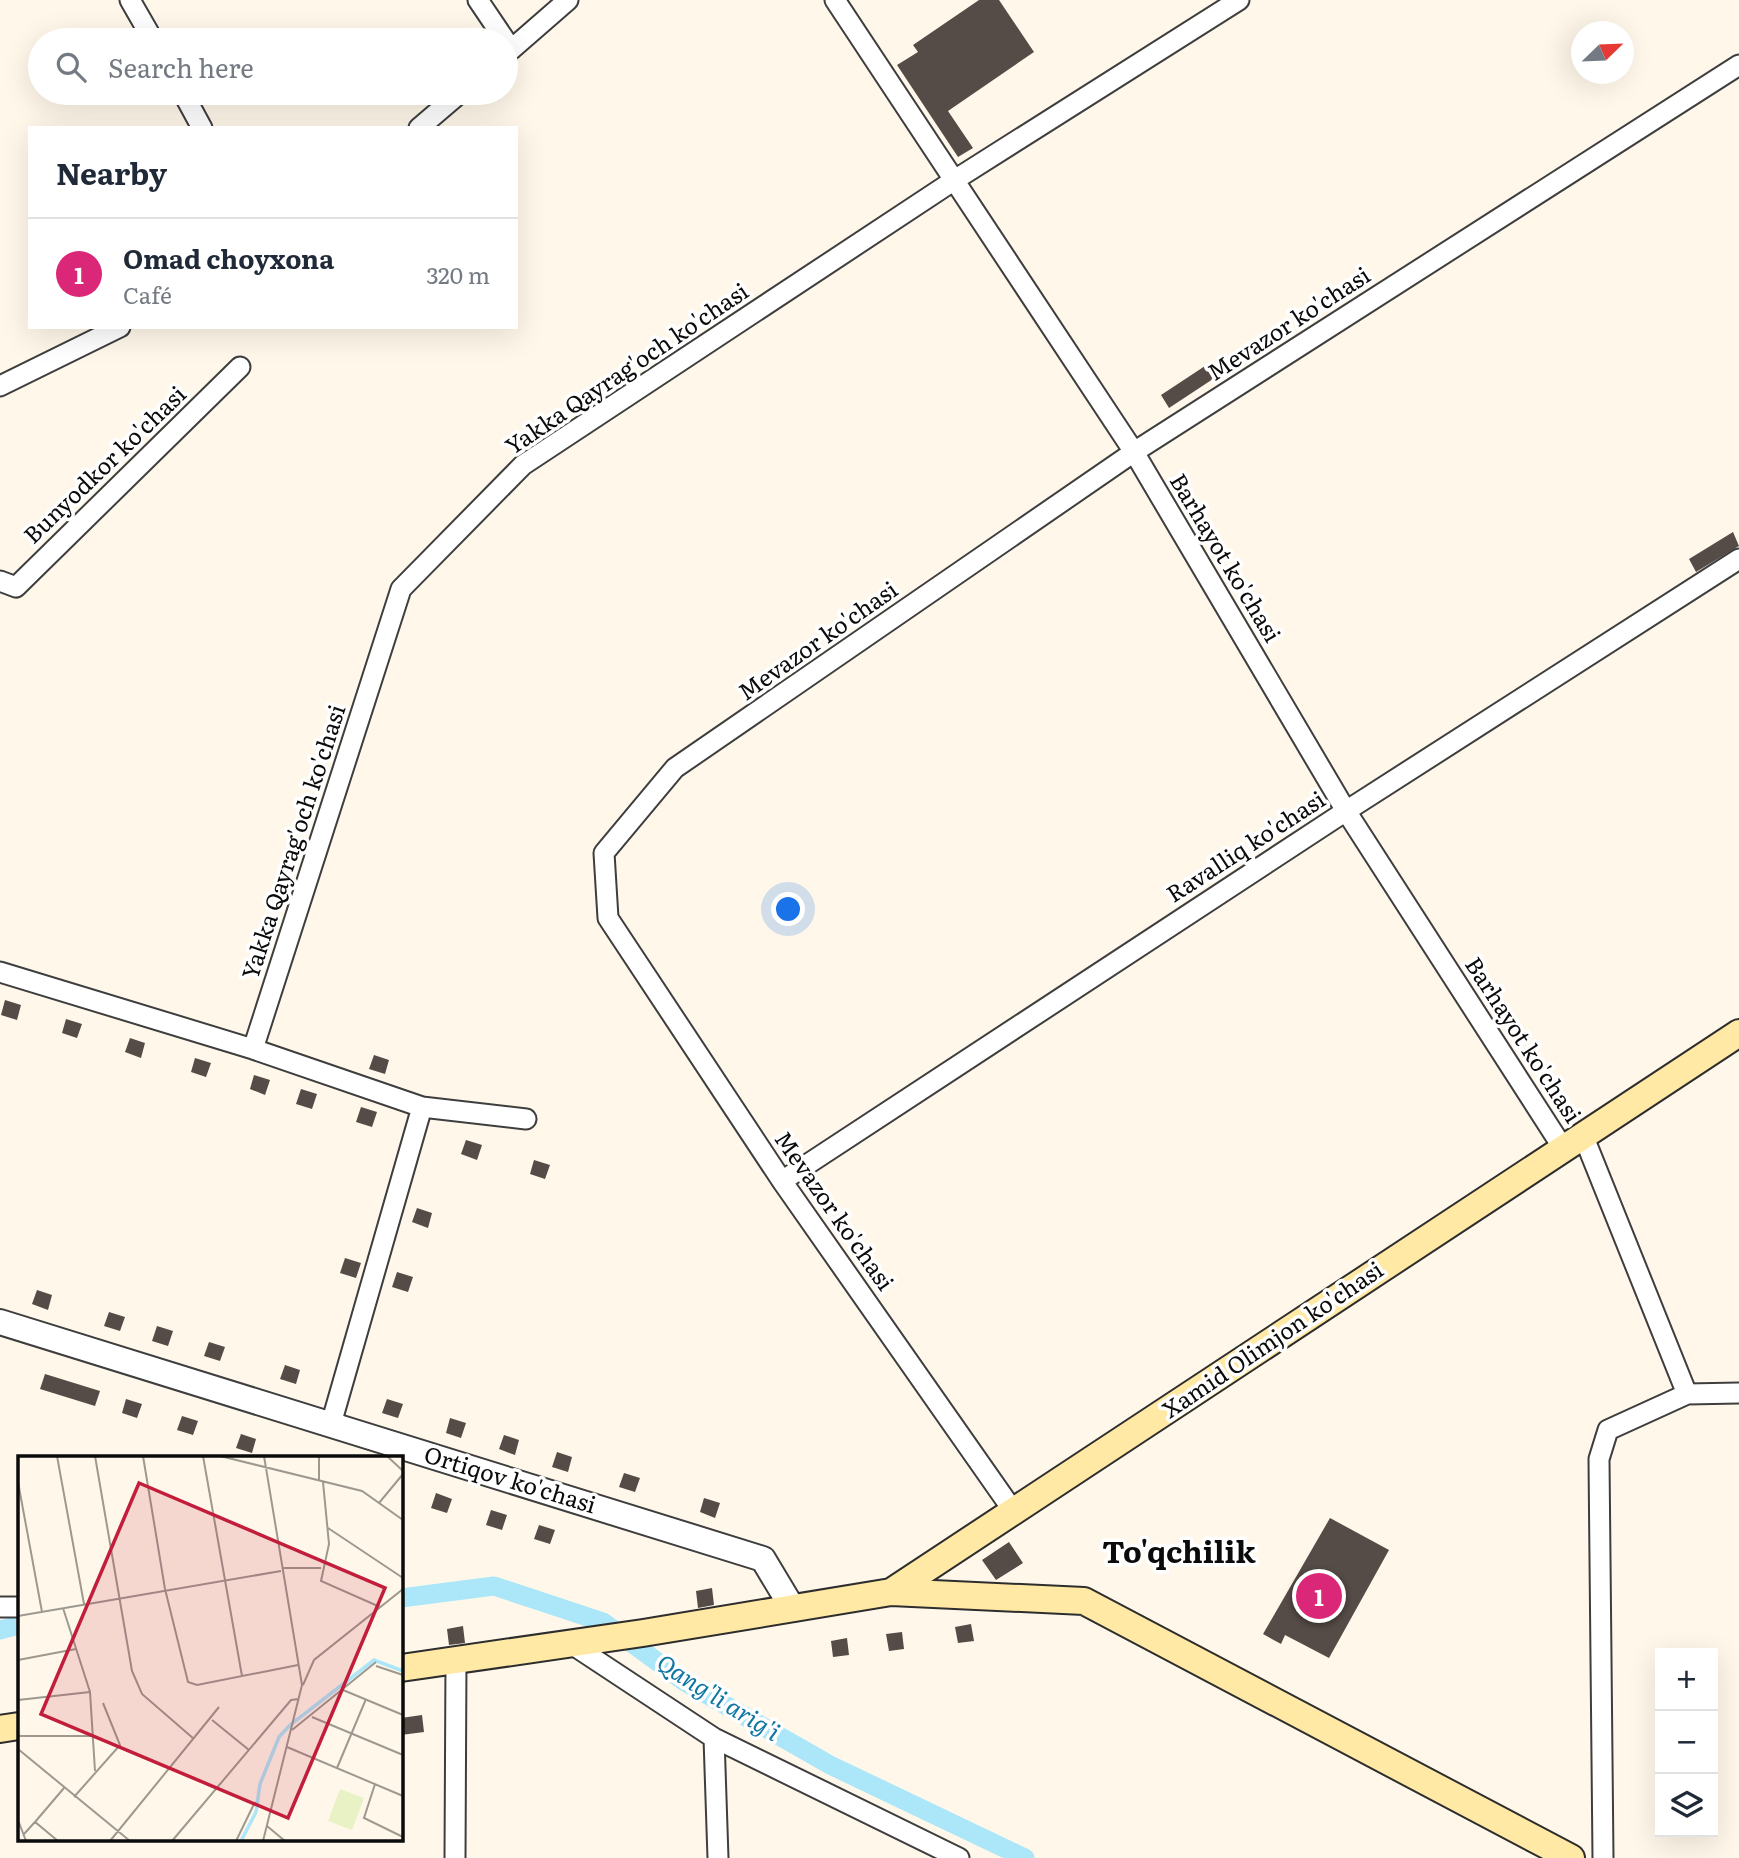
<!DOCTYPE html>
<meta charset="utf-8">
<style>
body{margin:0;font-family:Literata,serif;background:#f2f2f3;color:#1f2937}
.controls{position:absolute;right:21px;bottom:21px;display:grid;overflow:hidden;border-radius:0px;box-shadow:0 7px 28px #0002}
.controls button{width:63px;height:63px;display:grid;place-items:center;padding:0;border:0;border-bottom:2px solid #e0e1e3;background:#fff;color:#1f2937;font:35px sans-serif}
.compass{position:absolute;left:1571px;top:21px;width:63px;height:63px;border-radius:50%;background:#fff;box-shadow:0 7px 28px #0002;rotate:67deg}
.you{position:absolute;left:789px;top:910px;width:24px;height:24px;margin:-18px;border:5px solid #fff;border-radius:50%;background:#1a73e8;box-shadow:0 0 0 10px #1a73e833}
.badge{display:grid;place-items:center;width:46px;height:46px;border-radius:50%;background:#db2777;color:#fff;font-size:23px;font-weight:700}
.pin{position:absolute;translate:-50% -50%;border:4px solid #fff;box-shadow:0 2px 7px #0006}
.list{margin:0;padding:0;list-style:none}
h2{display:flex;justify-content:space-between;align-items:center;height:91px;margin:0;padding:0 28px;font-size:30px}
h2 small{font-size:23px;font-weight:400;color:#747a83}
.list li{display:grid;grid-template-columns:46px 1fr auto;gap:21px;align-items:center;box-sizing:border-box;height:112px;padding:0 28px;border-top:2px solid #e0e1e3}
.list b{display:block;font-size:26px;white-space:nowrap}
.list p{margin:0;font-size:23px;white-space:nowrap;color:#747a83}
.list em{font-size:23px;font-style:normal;color:#747a83}
.icon{flex:none;width:38px;height:38px;fill:none;stroke:currentColor;stroke-width:2;stroke-linecap:round;stroke-linejoin:round}
.map{position:relative;flex:none;width:1739px;height:1858px;overflow:hidden}
.search{position:absolute;background:#fff;box-shadow:0 7px 28px #0002;left:28px;top:28px;width:490px;height:77px;display:flex;align-items:center;gap:18px;box-sizing:border-box;padding:0 24px;border-radius:38px;color:#747a83;font-size:26px}
.panel{position:absolute;background:#fff;box-shadow:0 7px 28px #0002;left:28px;top:126px;width:490px;height:203px;border-radius:0px}
.map>svg:first-child{display:block}
.lines{fill:none;stroke-linecap:round;stroke-linejoin:round}
.canal{stroke:#ace6f9;stroke-width:19}
.building{fill:#554b47}
.minor-casing{stroke:#3e3e3e;stroke-width:23}
.tertiary-casing{stroke:#3e3e3e;stroke-width:28}
.secondary-casing{stroke:#2d2d2d;stroke-width:30}
.minor{stroke:#fff;stroke-width:19}
.tertiary{stroke:#fff;stroke-width:24}
.secondary{stroke:#ffe9a5;stroke-width:26}
.labels{text-anchor:middle;stroke-width:7;stroke-linejoin:round;paint-order:stroke}
.street-label{font-size:23px;fill:#0b0b0b;stroke:#fff}
.water-label{font-size:24px;font-style:italic;fill:#0f76a2;stroke:#fff}
.district-label{font-size:30px;font-weight:bold;fill:#0b0b0b;stroke:#fff}
.inset-river{fill:none;stroke:#ace6f9;stroke-width:3.5}
.inset-road{fill:none;stroke:#9d9991;stroke-width:2}
.view{fill:#c21d3b;fill-opacity:0.15;stroke:#c21d3b;stroke-width:3.5}
.inset-edge{fill:none;stroke:#0b0b0b;stroke-width:3.5}
</style>
<div class="map">
<svg width="1739" height="1858" viewBox="0 0 1739 1858">
<rect width="100%" height="100%" fill="#fff8ea"/>
<g class="lines">
<path class="canal" d="M401 1598 494 1586 603 1622 685 1682 830 1765 1025 1858
M0 1630 19 1625"/>
</g>
<path class="building" d="M979 0H999L1034 52 948 111 973 148 958 157 897 65 918 52 913 45Z
M1205 366 1213 379 1169 408 1161 395Z
M1733 532 1739 546 1696 572 1689 559Z
M5 1000 21 1005 17 1020 1 1015Z
M66 1019 82 1024 77 1038 62 1033Z
M130 1038 145 1043 141 1058 125 1052Z
M374 1055 389 1060 385 1074 369 1069Z
M195 1058 211 1063 206 1077 191 1072Z
M254 1075 270 1080 265 1095 250 1089Z
M301 1089 317 1094 312 1109 296 1104Z
M361 1107 377 1112 372 1127 356 1122Z
M466 1140 482 1145 477 1160 461 1154Z
M534 1160 550 1165 545 1179 530 1174Z
M417 1208 432 1213 428 1228 412 1222Z
M345 1258 361 1263 356 1278 340 1273Z
M397 1272 413 1277 408 1292 392 1287Z
M37 1290 52 1295 48 1310 32 1304Z
M109 1312 125 1317 120 1331 104 1326Z
M157 1326 173 1331 168 1346 152 1341Z
M209 1342 225 1347 220 1361 204 1356Z
M285 1365 300 1370 296 1384 280 1379Z
M45 1374 100 1391 95 1406 40 1389Z
M126 1399 142 1404 137 1418 122 1413Z
M387 1399 403 1404 398 1418 382 1413Z
M182 1416 198 1421 193 1435 177 1430Z
M450 1418 466 1423 461 1438 446 1433Z
M241 1434 256 1439 252 1453 236 1448Z
M504 1435 519 1440 515 1455 499 1449Z
M557 1452 572 1457 568 1472 552 1467Z
M624 1473 640 1478 635 1492 619 1487Z
M436 1493 452 1499 447 1513 431 1508Z
M704 1498 720 1503 715 1518 700 1512Z
M491 1510 507 1515 502 1530 486 1525Z
M1330 1518 1389 1550 1329 1658 1285 1635 1281 1644 1263 1634Z
M539 1525 555 1530 550 1544 534 1539Z
M1009 1542 1023 1563 996 1580 982 1560Z
M712 1588 714 1605 698 1608 696 1591Z
M971 1624 974 1641 958 1643 955 1627Z
M463 1626 465 1643 449 1645 447 1629Z
M902 1632 904 1649 889 1651 886 1634Z
M847 1638 849 1655 833 1657 831 1641Z
M422 1715 424 1732 401 1735V1718Z"/>
<g class="lines">
<defs>
<path id="minor" d="M130 0 153 40
M478 0 505 40
M835 0 1134 452 1346 811 1563 1148
M506 54 568 0
M183 93 202 128
M419 128 460 93
M0 386 120 327
M0 581 16 587 240 367
M0 972 253 1049 422 1107 526 1119
M253 1049 401 589 523 465 953 181 1239 0
M1583 1135 1687 1394
M782 1181 1346 811 1739 559
M331 1424 422 1107
M1014 1512 782 1181 608 918 604 853 675 768 1134 452 1739 65
M0 1607H19
M570 1643 714 1738 959 1858
M714 1738 718 1858
M455 1858 456 1660
M1603 1858 1599 1459 1608 1430 1687 1394 1739 1393"/>
<path id="tertiary" d="M0 1322 763 1559 793 1609"/>
<path id="secondary" d="M891 1592 1084 1601 1571 1858
M401 1668 643 1633 891 1592 1739 1033
M0 1729 19 1726"/>
</defs>
<use href="#minor" class="minor-casing"/>
<use href="#tertiary" class="tertiary-casing"/>
<use href="#secondary" class="secondary-casing"/>
<use href="#minor" class="minor"/>
<use href="#tertiary" class="tertiary"/>
<use href="#secondary" class="secondary"/>
</g>
<g class="labels">
<g class="street-label">
<text transform="translate(1289 324) rotate(-33)" y="8">Mevazor ko'chasi</text>
<text transform="translate(627 369) rotate(-34)" y="8">Yakka Qayrag'och ko'chasi</text>
<text transform="translate(105 465) rotate(-44)" y="8">Bunyodkor ko'chasi</text>
<text transform="translate(1225 558) rotate(59)" y="8">Barhayot ko'chasi</text>
<text transform="translate(818 641) rotate(-35)" y="8">Mevazor ko'chasi</text>
<text transform="translate(294 842) rotate(-72)" y="8">Yakka Qayrag'och ko'chasi</text>
<text transform="translate(1246 847) rotate(-33)" y="8">Ravalliq ko'chasi</text>
<text transform="translate(1523 1040) rotate(57)" y="8">Barhayot ko'chasi</text>
<text transform="translate(834 1211) rotate(55)" y="8">Mevazor ko'chasi</text>
<text transform="translate(1273 1340) rotate(-34)" y="8">Xamid Olimjon ko'chasi</text>
<text transform="translate(510 1480) rotate(17)" y="8">Ortiqov ko'chasi</text>
</g>
<g class="water-label">
<text transform="translate(718 1698) rotate(32)" y="8">Qang'li arig'i</text>
</g>
<g class="district-label">
<text x="1179" y="1563">To'qchilik</text>
</g>
</g>
<g transform="translate(18 1456)">
<rect width="385" height="385" fill="#fff8ea"/>
<path d="M322 333 346 342 334 374 310 365Z" fill="#e8f2c4"/>
<path class="inset-river" d="M223 385 238 356 242 328 261 281 272 269 356 204 385 215"/>
<path class="inset-road" d="M39 0 66 148M77 0 114 215 124 238 176 283M125 0 147 133 170 226 179 229 280 209M185 0 224 220M202 0 344 35 385 64M369 0 385 15M301 25V0M0 26 24 156M305 26 311 88 303 125 362 151M361 47 385 18M310 72 385 122M265 112H303M45 152 72 236 77 315M0 160 263 115M0 204 58 193M358 210 385 219M285 229 296 204 385 133M325 234 385 259M0 244 72 236M294 261 385 299M194 264 231 294M274 274 358 206M0 280H74M269 291 385 340M0 293 112 385M319 312 348 243M357 328 346 362 385 381M56 341 102 289 85 247M0 364 8 385M17 366 46 332M249 370 267 385M6 378 17 366 40 385M92 385 201 251M154 385 273 244 281 243M218 385 237 346M245 385 284 229 246 0"/>
<path class="view" d="M121 27 367 132 270 362 23 258Z"/>
<rect width="385" height="385" class="inset-edge"/>
</g>
</svg>
<div class="controls">
<button>+</button>
<button>−</button>
<button><svg class="icon" aria-label="layers" viewBox="0 0 24 24"><path d="M12 4l9 5-9 5-9-5zM3 14l9 5 9-5"/></svg></button>
</div>
<svg class="compass" viewBox="-18 -18 36 36"><path d="M0-13l5 13h-10z" fill="#e53935"/><path d="M0 13l5-13h-10z" fill="#747a83"/></svg>
<div class="you"></div>
<div class="pin badge" style="left:1319px;top:1596px">1</div>
<div class="search"><svg class="icon" aria-label="search" viewBox="0 0 24 24"><circle cx="10" cy="10" r="6"/><path d="M15 15l6 6"/></svg>Search here</div>
<section class="panel">
<h2>Nearby<small></small></h2>
<ul class="list">
<li><span class="badge">1</span><div><b>Omad choyxona</b><p>Café</p></div><em>320 m</em></li>
</ul>
</section>
</div>
